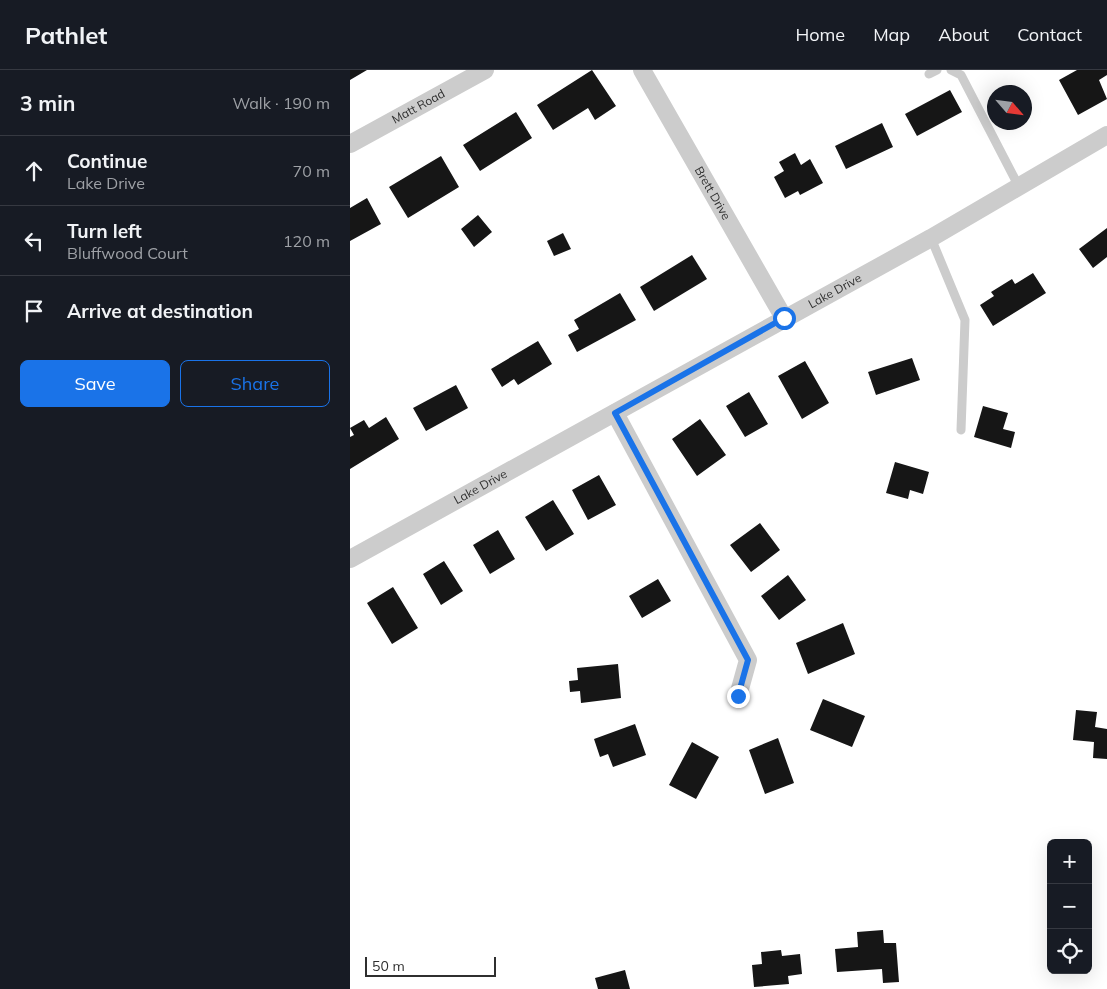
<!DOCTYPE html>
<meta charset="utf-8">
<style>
body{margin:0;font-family:Mulish,sans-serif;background:#20242c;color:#f1f3f6}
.controls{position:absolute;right:15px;bottom:15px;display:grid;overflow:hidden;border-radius:8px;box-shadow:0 5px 20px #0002}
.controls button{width:45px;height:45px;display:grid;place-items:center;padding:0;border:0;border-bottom:1px solid #363941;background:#171b24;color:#f1f3f6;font:25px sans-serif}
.compass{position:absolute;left:637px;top:15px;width:45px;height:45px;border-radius:50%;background:#171b24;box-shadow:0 5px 20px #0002;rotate:118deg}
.scale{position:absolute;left:15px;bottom:12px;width:131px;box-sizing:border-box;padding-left:5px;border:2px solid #2f2f2f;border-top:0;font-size:14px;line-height:18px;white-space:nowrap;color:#2f2f2f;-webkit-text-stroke:4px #fff;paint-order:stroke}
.stop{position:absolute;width:15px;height:15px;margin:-11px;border:4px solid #1a73e8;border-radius:50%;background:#fff}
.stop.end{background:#1a73e8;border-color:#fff;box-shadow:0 1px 5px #0008}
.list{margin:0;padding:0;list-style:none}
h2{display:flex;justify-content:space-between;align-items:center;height:65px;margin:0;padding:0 20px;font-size:21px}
h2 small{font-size:16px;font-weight:400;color:#9ea1a6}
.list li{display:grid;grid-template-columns:32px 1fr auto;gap:15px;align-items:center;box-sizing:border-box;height:70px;padding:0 20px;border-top:1px solid #363941}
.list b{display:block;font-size:19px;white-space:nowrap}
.list p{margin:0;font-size:16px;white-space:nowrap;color:#9ea1a6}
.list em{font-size:16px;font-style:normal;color:#9ea1a6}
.actions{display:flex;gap:10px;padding:15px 20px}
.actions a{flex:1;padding:11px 0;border:1px solid #1a73e8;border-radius:8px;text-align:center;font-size:18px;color:#1a73e8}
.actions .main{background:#1a73e8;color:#fff}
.icon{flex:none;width:28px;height:28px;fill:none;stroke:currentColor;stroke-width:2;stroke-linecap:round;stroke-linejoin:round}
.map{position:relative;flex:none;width:757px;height:919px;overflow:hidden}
header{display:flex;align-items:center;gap:30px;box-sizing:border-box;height:70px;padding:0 25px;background:#171b24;border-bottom:1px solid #363941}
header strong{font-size:24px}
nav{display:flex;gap:28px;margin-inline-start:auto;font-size:18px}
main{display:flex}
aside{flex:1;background:#171b24}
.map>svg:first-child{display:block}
.building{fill:#161616}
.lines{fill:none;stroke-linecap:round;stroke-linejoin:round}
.service{stroke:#ccc;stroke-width:9}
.minor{stroke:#ccc;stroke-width:18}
.route{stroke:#1a73e8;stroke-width:6}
.labels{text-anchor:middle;stroke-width:5;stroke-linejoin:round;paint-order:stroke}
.street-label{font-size:12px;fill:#2f2f2f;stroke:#fff}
</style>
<header>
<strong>Pathlet</strong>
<nav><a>Home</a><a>Map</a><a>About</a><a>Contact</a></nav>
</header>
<main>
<aside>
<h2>3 min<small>Walk · 190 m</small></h2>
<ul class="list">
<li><svg class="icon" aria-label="ahead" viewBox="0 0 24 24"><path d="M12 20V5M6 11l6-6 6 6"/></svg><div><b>Continue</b><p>Lake Drive</p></div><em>70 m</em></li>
<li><svg class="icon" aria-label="left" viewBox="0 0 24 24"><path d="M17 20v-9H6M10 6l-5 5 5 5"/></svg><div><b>Turn left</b><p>Bluffwood Court</p></div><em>120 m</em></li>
<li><svg class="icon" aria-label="arrive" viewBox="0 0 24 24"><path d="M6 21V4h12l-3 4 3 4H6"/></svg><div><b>Arrive at destination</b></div></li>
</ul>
<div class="actions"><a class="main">Save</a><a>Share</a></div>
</aside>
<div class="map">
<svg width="757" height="919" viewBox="0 0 757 919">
<rect width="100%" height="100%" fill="#fff"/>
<path class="building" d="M0 0H17L0 10Z
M242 0 266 36 245 50 238 38 203 60 187 35Z
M727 0H757V5L749 10 757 29 728 45 709 10Z
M600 20 612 42 567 66 555 44Z
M166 42 182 68 130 101 113 75Z
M532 53 543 77 496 99 485 76Z
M445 83 451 95 460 89 473 113 450 125 448 121 435 128 424 107 434 101 429 92Z
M91 86 109 117 58 148 39 117Z
M17 128 31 154 0 171V138Z
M128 145 142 162 124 177 111 159Z
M757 158V187L743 198 729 179Z
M213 163 221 179 204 186 197 171Z
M342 185 357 209 304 241 290 217Z
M683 203 696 223 643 256 630 235 644 226 641 222 662 209 665 214Z
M270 223 286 250 227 282 218 265 229 259 224 250Z
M188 271 202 294 168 315 164 309 152 317 141 299Z
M562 288 570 310 526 325 518 302Z
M455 291 479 333 452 349 428 306Z
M106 315 118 338 76 361 63 338Z
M399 322 418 354 395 367 376 336Z
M633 336 658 343 653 359 665 362 661 378 624 367Z
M36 347 49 369 0 399V367L4 365 0 358 14 350 19 358Z
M350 349 376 385 347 406 322 369Z
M545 392 579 402 573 424 560 420 558 429 536 423Z
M249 405 266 435 238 450 222 420Z
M203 430 224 464 196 481 175 447Z
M410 453 430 480 401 502 380 475Z
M148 460 165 489 140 504 123 475Z
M94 491 113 521 91 535 73 504Z
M438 505 456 530 429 550 411 526Z
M308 509 321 531 292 548 279 526Z
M43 517 68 558 42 574 17 533Z
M493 553 505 584 458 604 446 573Z
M268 594 271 628 231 633 230 621 220 622 219 611 228 610 227 598Z
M473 629 515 646 502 677 460 660Z
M726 640 747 642 745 657 757 659V689L743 688 744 672 723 670Z
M285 654 296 685 263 697 258 684 250 687 244 669Z
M428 668 444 713 415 724 399 680Z
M342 672 369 687 346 729 319 715Z
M533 860 534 873H546L549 912 533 913 532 899 487 902 485 879 508 877 507 862Z
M431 880 432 886 450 884 452 904 438 906 439 914 404 917 402 895 412 894 411 882Z
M275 900 280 919H248L245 908Z"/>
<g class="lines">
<path class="service" d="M601 0 611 5 668 115
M579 4 587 0
M581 168 615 250 611 360"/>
<g class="minor">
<path id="s1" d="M292 0 434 248"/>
<path id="s2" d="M0 74 135 0"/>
<path d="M265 343 398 590 388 626"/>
<path id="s3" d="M0 489 581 168 757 65"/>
</g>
</g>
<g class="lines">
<path class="route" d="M388 626 398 590 265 343 434 248"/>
</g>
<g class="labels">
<g class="street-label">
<text dy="4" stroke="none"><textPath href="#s2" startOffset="78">Matt Road</textPath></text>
<text dy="4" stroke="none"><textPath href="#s1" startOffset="142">Brett Drive</textPath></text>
<text dy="4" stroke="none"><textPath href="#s3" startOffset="554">Lake Drive</textPath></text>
<text dy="4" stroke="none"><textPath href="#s3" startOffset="149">Lake Drive</textPath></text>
</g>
</g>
</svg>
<div class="controls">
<button>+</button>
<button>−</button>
<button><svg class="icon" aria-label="locate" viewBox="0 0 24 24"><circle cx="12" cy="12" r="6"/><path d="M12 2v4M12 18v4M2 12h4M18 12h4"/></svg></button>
</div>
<svg class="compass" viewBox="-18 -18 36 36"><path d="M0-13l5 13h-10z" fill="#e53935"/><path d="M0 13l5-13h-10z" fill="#9ea1a6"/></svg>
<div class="scale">50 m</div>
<div class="stop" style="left:434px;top:248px"></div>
<div class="stop end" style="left:388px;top:626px"></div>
</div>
</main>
